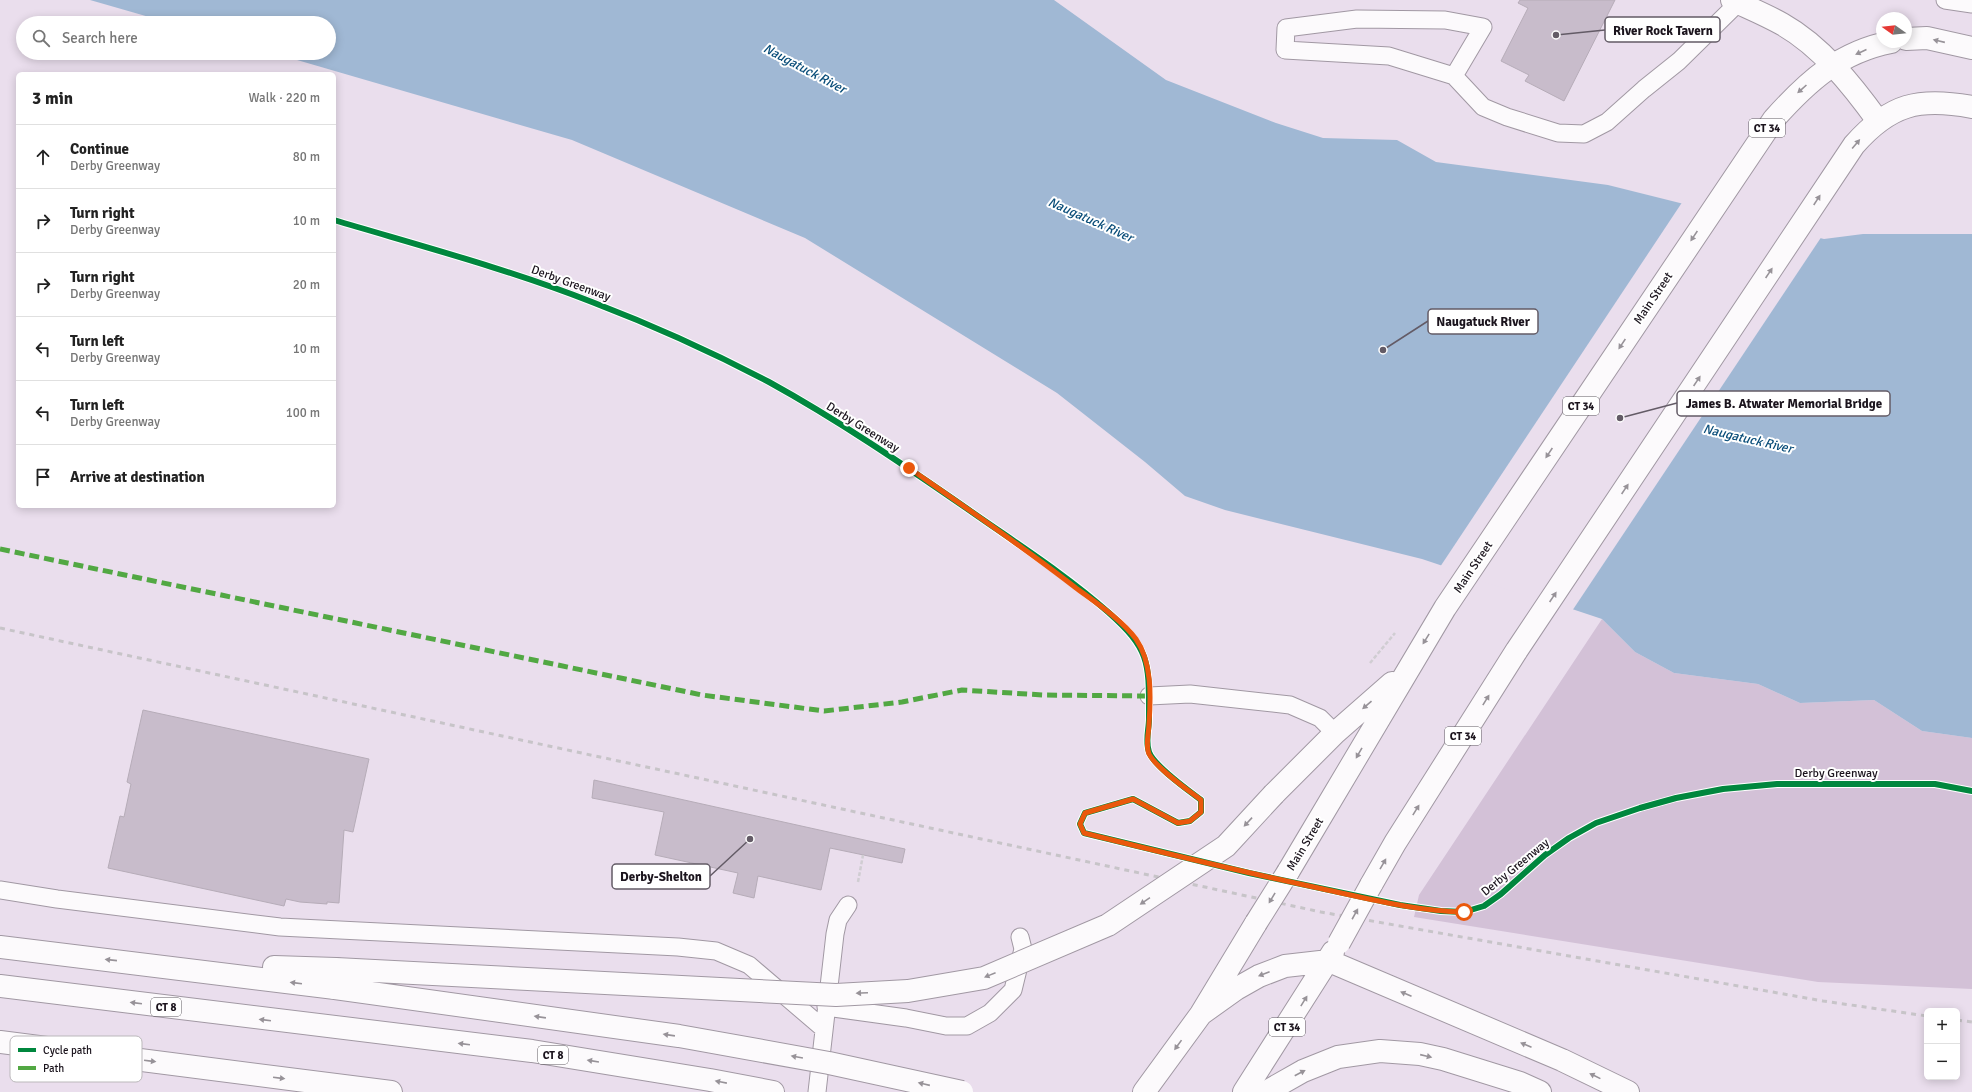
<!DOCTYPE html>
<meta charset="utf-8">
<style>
body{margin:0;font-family:Signika,sans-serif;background:#f2f2f2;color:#222}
.controls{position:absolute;right:12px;bottom:12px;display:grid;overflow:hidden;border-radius:6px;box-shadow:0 2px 10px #0003}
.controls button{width:36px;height:36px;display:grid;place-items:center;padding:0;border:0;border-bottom:1px solid #e0e0e0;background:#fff;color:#222;font:20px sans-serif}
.compass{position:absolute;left:1876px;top:12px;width:36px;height:36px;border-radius:50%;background:#fff;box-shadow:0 2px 10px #0003;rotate:285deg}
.stop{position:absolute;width:12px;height:12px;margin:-9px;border:3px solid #ea580c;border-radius:50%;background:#fff}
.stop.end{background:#ea580c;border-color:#fff;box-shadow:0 1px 4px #0008}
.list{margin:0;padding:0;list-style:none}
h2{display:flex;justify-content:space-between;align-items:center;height:52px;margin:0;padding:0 16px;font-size:17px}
h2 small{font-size:13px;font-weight:400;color:#767676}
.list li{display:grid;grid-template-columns:26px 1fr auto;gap:12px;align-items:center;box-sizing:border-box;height:64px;padding:0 16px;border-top:1px solid #e0e0e0}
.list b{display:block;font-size:15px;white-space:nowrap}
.list p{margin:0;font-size:13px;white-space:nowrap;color:#767676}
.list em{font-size:13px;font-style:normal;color:#767676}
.icon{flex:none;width:22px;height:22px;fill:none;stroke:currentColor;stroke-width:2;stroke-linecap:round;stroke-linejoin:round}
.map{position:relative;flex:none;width:1972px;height:1092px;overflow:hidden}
.search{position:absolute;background:#fff;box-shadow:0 2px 10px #0003;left:16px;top:16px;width:320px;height:44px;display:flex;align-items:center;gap:10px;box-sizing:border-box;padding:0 14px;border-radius:22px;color:#767676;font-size:15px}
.panel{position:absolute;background:#fff;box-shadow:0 2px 10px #0003;left:16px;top:72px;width:320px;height:436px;border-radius:6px}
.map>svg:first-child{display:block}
.green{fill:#d3c1d7}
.water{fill:#a0b8d4}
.pier{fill:#eadeed}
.building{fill:#c8bccb;stroke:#b6acb8}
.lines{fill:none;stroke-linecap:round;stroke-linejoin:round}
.lane-casing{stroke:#a198a3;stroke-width:19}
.secondary-casing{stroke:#a198a3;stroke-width:24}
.highway-casing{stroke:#a198a3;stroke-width:24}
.path{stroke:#d0cdd2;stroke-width:2.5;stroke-dasharray:4 2;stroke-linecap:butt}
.lane{stroke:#fcfafc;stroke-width:17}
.secondary{stroke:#fcfafc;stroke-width:22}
.highway{stroke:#fcfafc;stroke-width:22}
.rail{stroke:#c7c4c8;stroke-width:3;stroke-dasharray:5 5;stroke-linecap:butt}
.highway-bridge-casing{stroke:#a198a3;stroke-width:24;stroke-linecap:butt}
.highway-bridge{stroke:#fcfafc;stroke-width:22}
.quiet{stroke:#52a843;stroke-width:5;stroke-dasharray:10 5;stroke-linecap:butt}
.cycleway-casing{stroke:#fff;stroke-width:8}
.cycleway{stroke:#00873e;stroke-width:6}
.oneway{fill:#979298}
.route{stroke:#ea580c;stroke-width:5}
.labels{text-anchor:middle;stroke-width:4;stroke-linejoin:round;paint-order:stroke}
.shield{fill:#fff;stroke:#5f5a61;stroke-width:1}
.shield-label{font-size:11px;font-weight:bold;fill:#1b141d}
.street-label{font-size:12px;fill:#1b141d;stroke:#fff}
.water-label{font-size:13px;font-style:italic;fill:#094d79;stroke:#fff}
.key{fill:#fff;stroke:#bbb8bb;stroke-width:1}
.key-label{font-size:11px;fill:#1b141d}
.leader{fill:none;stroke:#635b66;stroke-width:1.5}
.callout-dot{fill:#635b66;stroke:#fff;stroke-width:1.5}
.callout{fill:#fff;stroke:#635b66;stroke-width:1.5}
.callout-label{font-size:13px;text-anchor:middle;font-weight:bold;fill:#1b141d}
</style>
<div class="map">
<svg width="1972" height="1092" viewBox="0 0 1972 1092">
<rect width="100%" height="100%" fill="#eadeed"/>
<path class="green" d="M1602 619 1635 652 1674 673 1758 684 1800 703 1874 700 1922 731 1972 738V989L1818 982 1414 917 1419 895Z"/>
<path class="water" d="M90 0H1054L1166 80 1276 123 1323 138 1397 140 1436 162 1608 185 1824 239 1863 234H1972V738L1922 731 1874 700 1800 703 1758 684 1674 673 1635 652 1602 619 1422 559 1225 510 1185 496 1145 462 1057 393 805 238 572 140 273 53H329V23H170Z"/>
<path class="pier" d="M1683 201 1822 236 1572 611 1440 567Z"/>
<path class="building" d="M1520 0H1615L1564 101 1525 81 1529 75 1501 61 1528 8 1518 3Z
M143 710 369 759 353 832 344 830 339 903 327 902V904L300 902 286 899 284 906 108 868 120 816 124 817 131 784 127 782Z
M594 780 905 849 902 863 830 848 821 890 758 876 754 898 733 893 738 873 655 855 664 812 592 798Z"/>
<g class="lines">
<defs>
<path id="lane" d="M1945 0 1972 4
M1454 76 1389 56 1285 50 1286 28 1357 19 1445 20 1483 27 1454 76 1483 107 1507 117 1558 133 1584 134 1607 122 1644 89 1679 61 1738 3
M1149 696 1190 694 1290 705 1320 718 1335 733
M0 890 57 899 280 927 678 947 716 951 749 965 824 1029
M826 1007 906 1018 946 1026H967L990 1013 1013 990 1023 949 1020 937
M817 1092 835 934 838 920 848 905"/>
<path id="secondary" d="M1732 0C1749 8 1766 15 1782 24 1821 46 1852 85 1878 121"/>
<path id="highway" d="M1906 39 1927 38 1972 48
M1274 794 1335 733 1392 683
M1288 872 1445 608 1774 119C1808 81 1840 52 1891 42
M1371 885 1395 843 1517 650 1854 145C1890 104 1919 97 1972 107
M0 947 335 988
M274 967 336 969
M0 986 532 1051 710 1080 773 1092
M1201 1014 1236 989 1259 976 1285 966 1329 961 1562 1060 1628 1092
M0 1042 391 1092
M1144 1092 1201 1014 1256 923
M1244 1092 1333 952
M1266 1092 1303 1071 1338 1057 1380 1051 1420 1054 1443 1059 1520 1083 1540 1092"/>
</defs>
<use href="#lane" class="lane-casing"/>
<use href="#secondary" class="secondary-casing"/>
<use href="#highway" class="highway-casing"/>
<path class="path" d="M1370 663 1395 633
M858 882 863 855"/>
<use href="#lane" class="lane"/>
<use href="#secondary" class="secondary"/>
<use href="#highway" class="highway"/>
<path class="rail" d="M0 628 1321 912 1823 1001 1927 1016
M1957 1020 1972 1022"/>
<defs>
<path id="highway-bridge" d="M1256 923 1288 872
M1339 943 1371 885
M336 969 836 995 908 991 984 978 1108 925 1226 846 1274 794
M335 988 679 1036 829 1063 962 1092"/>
</defs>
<use href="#highway-bridge" class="highway-bridge-casing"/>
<use href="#highway-bridge" class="highway-bridge"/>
<path class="quiet" d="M0 549 702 695 824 711 902 702 962 690 1043 695 1149 696"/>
<defs>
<path id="cycleway" d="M334 220C421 246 508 269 592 302 652 325 712 352 769 382 838 420 904 465 969 510 1016 543 1065 574 1108 612 1151 650 1149 663 1149 719 1149 729 1145 741 1149 752 1154 766 1188 790 1201 800V812L1190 821 1178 823 1133 799 1085 813 1080 824 1084 833 1249 873 1400 905 1441 911 1464 912 1484 906 1501 894 1545 855 1569 838 1596 823 1640 808 1676 798 1723 789 1777 784H1935L1972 791"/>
</defs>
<use href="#cycleway" class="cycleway-casing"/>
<use href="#cycleway" class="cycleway"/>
</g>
<defs><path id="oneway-solid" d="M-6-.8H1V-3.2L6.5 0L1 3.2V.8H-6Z"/></defs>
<g class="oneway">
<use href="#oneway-solid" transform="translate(1939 41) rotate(-167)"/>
<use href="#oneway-solid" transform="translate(1861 52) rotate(156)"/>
<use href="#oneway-solid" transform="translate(1802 89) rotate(138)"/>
<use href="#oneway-solid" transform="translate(1856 144) rotate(-50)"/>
<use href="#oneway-solid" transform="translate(1817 200) rotate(-57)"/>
<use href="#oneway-solid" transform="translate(1694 236) rotate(124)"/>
<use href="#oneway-solid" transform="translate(1769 273) rotate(-56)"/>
<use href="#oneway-solid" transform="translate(1622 344) rotate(124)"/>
<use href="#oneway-solid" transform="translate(1697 381) rotate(-56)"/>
<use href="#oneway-solid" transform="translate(1549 453) rotate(124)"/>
<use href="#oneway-solid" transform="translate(1625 489) rotate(-56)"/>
<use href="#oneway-solid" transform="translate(1553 597) rotate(-56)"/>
<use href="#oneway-solid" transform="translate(1426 639) rotate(122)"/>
<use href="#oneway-solid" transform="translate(1486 700) rotate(-58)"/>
<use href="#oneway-solid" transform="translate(1367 705) rotate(139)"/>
<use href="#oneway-solid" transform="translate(1359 753) rotate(120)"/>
<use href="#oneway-solid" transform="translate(1416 810) rotate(-58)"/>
<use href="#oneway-solid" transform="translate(1248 822) rotate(133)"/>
<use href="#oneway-solid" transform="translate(1383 864) rotate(-60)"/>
<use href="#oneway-solid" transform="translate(1272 898) rotate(121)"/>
<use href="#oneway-solid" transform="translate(1145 901) rotate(146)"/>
<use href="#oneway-solid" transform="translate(1355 914) rotate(-61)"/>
<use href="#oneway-solid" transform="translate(111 960) rotate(-174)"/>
<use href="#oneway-solid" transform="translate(1264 974) rotate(159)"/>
<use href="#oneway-solid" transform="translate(990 975) rotate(158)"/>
<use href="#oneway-solid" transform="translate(296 983) rotate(-173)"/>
<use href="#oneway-solid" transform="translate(862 993) rotate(177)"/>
<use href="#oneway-solid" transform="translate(1406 994) rotate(-157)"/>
<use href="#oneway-solid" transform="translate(1304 1001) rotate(-58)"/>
<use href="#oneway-solid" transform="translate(136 1003) rotate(-173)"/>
<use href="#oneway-solid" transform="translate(540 1017) rotate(-172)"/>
<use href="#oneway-solid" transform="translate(265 1020) rotate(-173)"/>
<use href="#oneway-solid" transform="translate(669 1035) rotate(-172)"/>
<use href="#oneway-solid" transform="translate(464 1044) rotate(-173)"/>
<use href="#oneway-solid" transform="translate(1178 1045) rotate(126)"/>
<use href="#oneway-solid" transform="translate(1526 1045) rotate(-157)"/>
<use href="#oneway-solid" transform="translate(1426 1056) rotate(13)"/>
<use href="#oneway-solid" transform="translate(797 1057) rotate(-170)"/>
<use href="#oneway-solid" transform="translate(150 1061) rotate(7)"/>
<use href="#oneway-solid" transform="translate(593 1061) rotate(-171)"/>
<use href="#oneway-solid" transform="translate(1300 1073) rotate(-28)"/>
<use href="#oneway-solid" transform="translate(1595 1076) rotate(-154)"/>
<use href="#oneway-solid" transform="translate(279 1078) rotate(7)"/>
<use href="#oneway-solid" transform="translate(721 1082) rotate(-169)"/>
<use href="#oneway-solid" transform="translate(924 1084) rotate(-167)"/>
</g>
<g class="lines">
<path class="route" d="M909 468C965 507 1022 546 1076 588 1095 602 1122 620 1136 639 1152 662 1151 696 1149 724 1149 733 1145 745 1149 754 1156 768 1188 790 1201 800V812L1190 821 1178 823 1133 799 1085 813 1080 824 1084 833C1164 853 1243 872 1323 889 1370 899 1416 911 1464 912"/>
</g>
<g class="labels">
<g class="shield">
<rect x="1749" y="119" width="36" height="18" rx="3"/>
<rect x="1563" y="397" width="36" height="18" rx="3"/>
<rect x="1445" y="727" width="36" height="18" rx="3"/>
<rect x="151" y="998" width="30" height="18" rx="3"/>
<rect x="1269" y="1018" width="36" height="18" rx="3"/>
<rect x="538" y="1046" width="30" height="18" rx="3"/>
</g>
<g class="shield-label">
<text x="1767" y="132">CT 34</text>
<text x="1581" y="410">CT 34</text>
<text x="1463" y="740">CT 34</text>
<text x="166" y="1011">CT 8</text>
<text x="1287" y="1031">CT 34</text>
<text x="553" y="1059">CT 8</text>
</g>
<g class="street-label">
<text transform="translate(571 283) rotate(20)" y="4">Derby Greenway</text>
<text transform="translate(1653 298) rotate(-56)" y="4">Main Street</text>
<text transform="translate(863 427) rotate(32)" y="4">Derby Greenway</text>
<text transform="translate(1473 567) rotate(-56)" y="4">Main Street</text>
<text x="1836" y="777">Derby Greenway</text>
<text transform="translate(1305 844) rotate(-59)" y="4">Main Street</text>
<text transform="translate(1515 867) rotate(-39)" y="4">Derby Greenway</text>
</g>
<g class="water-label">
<text transform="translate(805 68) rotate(28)" y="5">Naugatuck River</text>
<text transform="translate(1091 219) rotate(24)" y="5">Naugatuck River</text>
<text transform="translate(1748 438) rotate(13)" y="5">Naugatuck River</text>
</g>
</g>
<rect x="10" y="1036" width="132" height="46" rx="6" class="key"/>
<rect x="18" y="1048" width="18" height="4" fill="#00873e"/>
<rect x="18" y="1066" width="18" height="4" fill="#52a843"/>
<g class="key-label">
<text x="43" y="1054">Cycle path</text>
<text x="43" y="1072">Path</text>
</g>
<path class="leader" d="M1556 35L1605 30M1383 350L1428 321M1620 418L1677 403M750 839L710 876"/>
<g class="callout-dot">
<circle cx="1556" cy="35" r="4"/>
<circle cx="1383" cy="350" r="4"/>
<circle cx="1620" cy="418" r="4"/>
<circle cx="750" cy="839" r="4"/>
</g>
<g class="callout">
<rect x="1605" y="17" width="115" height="25" rx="4"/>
<rect x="1428" y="309" width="110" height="25" rx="4"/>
<rect x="1677" y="391" width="213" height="25" rx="4"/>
<rect x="612" y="864" width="98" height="25" rx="4"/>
</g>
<g class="callout-label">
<text x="1663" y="35">River Rock Tavern</text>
<text x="1483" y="326">Naugatuck River</text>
<text x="1784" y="408">James B. Atwater Memorial Bridge</text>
<text x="661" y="881">Derby-Shelton</text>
</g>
</svg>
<div class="controls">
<button>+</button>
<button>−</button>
</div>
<svg class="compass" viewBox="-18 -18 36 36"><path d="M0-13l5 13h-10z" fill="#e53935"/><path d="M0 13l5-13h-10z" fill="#767676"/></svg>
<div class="stop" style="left:1464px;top:912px"></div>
<div class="stop end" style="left:909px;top:468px"></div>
<div class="search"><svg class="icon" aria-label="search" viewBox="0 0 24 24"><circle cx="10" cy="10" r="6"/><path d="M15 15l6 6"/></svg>Search here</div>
<section class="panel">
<h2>3 min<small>Walk · 220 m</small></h2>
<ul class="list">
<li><svg class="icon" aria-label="ahead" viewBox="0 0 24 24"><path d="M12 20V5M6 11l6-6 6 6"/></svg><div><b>Continue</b><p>Derby Greenway</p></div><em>80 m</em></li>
<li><svg class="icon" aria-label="right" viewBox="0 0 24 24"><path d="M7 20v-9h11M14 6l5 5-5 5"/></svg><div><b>Turn right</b><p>Derby Greenway</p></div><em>10 m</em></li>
<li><svg class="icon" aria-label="right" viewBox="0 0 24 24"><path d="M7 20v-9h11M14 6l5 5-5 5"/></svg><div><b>Turn right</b><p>Derby Greenway</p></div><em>20 m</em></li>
<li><svg class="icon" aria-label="left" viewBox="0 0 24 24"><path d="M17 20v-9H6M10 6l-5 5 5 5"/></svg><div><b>Turn left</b><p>Derby Greenway</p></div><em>10 m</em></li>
<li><svg class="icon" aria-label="left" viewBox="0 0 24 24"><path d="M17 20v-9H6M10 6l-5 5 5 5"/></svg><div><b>Turn left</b><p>Derby Greenway</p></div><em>100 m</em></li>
<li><svg class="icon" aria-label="arrive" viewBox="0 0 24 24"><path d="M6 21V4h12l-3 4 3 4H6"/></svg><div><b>Arrive at destination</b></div></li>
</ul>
</section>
</div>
